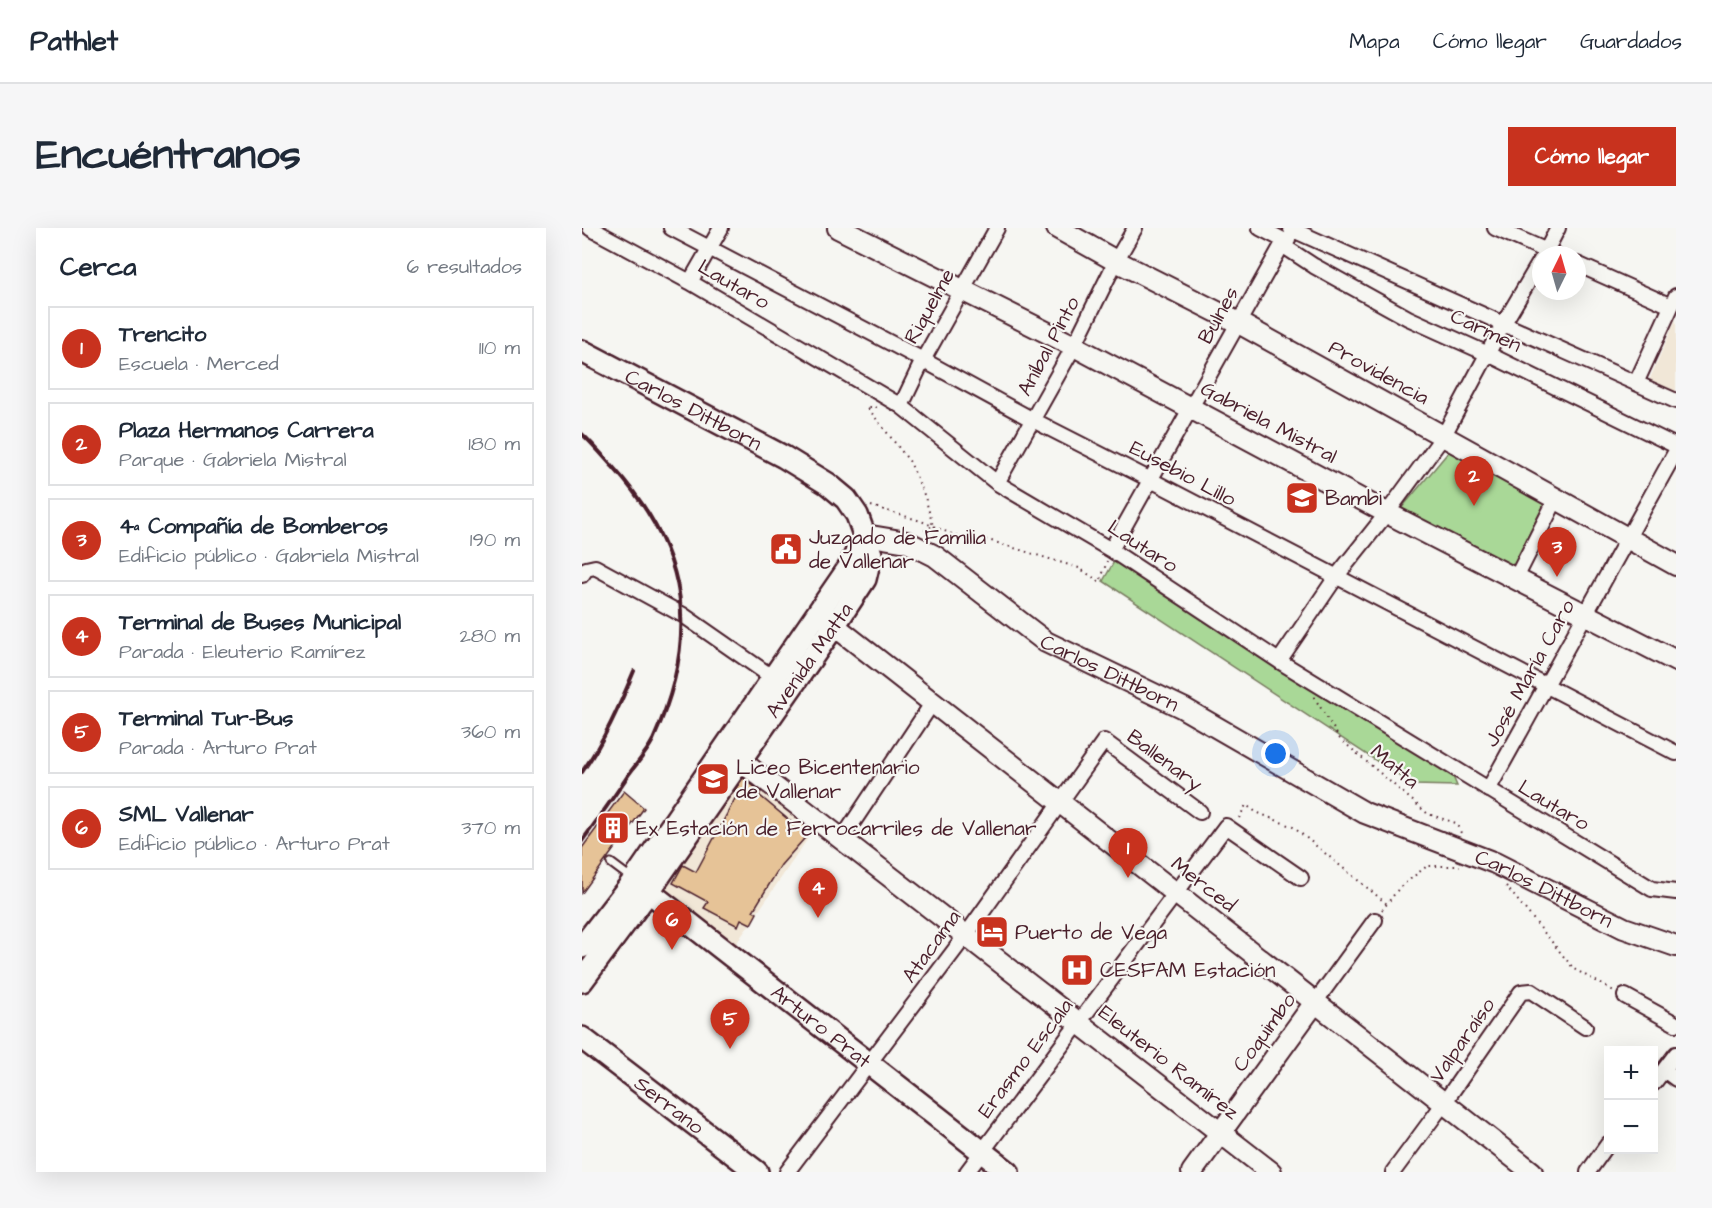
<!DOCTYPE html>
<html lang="es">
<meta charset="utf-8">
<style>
body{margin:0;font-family:"Architects Daughter",sans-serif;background:#f6f6f7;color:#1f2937}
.controls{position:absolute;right:18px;bottom:18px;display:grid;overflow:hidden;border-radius:0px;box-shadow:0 6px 24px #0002}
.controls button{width:54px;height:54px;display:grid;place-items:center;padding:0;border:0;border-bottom:2px solid #e0e1e3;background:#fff;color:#1f2937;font:30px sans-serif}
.compass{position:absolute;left:950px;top:18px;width:54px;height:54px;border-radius:50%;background:#fff;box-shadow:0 6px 24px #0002;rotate:5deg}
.you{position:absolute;left:694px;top:526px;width:21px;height:21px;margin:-15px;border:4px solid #fff;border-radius:50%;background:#1a73e8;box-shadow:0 0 0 9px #1a73e833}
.badge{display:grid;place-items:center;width:39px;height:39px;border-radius:50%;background:#c8321e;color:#fff;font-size:20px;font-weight:700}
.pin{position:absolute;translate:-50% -50px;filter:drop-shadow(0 2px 3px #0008)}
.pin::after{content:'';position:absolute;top:32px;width:21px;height:18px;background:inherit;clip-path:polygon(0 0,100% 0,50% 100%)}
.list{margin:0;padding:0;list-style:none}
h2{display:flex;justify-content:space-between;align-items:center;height:78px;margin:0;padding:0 24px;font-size:26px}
h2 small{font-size:20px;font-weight:400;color:#747a83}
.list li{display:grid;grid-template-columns:39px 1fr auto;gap:18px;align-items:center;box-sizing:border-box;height:84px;margin:0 12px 12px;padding:0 12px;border:2px solid #e0e1e3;border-radius:0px}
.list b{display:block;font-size:22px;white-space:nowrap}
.list p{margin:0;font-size:20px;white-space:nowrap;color:#747a83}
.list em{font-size:20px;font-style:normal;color:#747a83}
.map{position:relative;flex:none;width:1094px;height:944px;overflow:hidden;border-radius:0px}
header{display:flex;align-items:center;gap:36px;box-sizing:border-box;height:84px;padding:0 30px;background:#fff;border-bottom:2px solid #e0e1e3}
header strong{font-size:28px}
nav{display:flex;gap:33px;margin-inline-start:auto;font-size:21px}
.intro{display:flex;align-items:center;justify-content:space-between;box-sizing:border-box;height:144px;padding:0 36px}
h1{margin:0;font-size:42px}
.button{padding:15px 27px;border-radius:0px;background:#c8321e;color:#fff;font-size:21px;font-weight:700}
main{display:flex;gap:36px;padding:0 36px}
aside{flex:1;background:#fff;border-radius:0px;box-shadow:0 6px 24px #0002}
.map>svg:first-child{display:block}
.built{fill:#f1e7d7}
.green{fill:#a9d897;stroke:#7a7c61;stroke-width:1.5}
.building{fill:#e6c397;stroke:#4a1f2b;stroke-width:1.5}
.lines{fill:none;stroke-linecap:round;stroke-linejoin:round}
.lane-casing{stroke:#4a1f2b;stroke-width:11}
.street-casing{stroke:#4a1f2b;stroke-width:18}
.secondary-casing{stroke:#4a1f2b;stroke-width:24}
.primary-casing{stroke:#4a1f2b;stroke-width:26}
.path{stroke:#4a1f2b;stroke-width:2;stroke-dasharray:1.5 4.5;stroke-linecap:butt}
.lane{stroke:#f6f6f2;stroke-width:7}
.street{stroke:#f6f6f2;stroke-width:14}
.secondary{stroke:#f6f6f2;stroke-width:20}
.primary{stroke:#f6f6f2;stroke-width:21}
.rail{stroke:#4a1f2b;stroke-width:4}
.labels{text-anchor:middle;stroke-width:4.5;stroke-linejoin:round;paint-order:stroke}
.street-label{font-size:21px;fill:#4a1f2b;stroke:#f6f6f2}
.poi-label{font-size:21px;fill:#4a1f2b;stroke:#f6f6f2;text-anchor:start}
</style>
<header>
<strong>Pathlet</strong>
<nav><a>Mapa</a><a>Cómo llegar</a><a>Guardados</a></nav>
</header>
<div class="intro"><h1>Encuéntranos</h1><a class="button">Cómo llegar</a></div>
<main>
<aside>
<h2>Cerca<small>6 resultados</small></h2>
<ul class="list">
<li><span class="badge">1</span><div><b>Trencito</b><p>Escuela · Merced</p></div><em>110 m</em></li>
<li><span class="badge">2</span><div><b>Plaza Hermanos Carrera</b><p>Parque · Gabriela Mistral</p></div><em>180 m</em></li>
<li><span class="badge">3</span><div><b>4ª Compañía de Bomberos</b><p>Edificio público · Gabriela Mistral</p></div><em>190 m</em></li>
<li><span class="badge">4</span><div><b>Terminal de Buses Municipal</b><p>Parada · Eleuterio Ramírez</p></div><em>280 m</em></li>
<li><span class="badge">5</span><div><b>Terminal Tur-Bus</b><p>Parada · Arturo Prat</p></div><em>360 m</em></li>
<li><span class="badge">6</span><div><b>SML Vallenar</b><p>Edificio público · Arturo Prat</p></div><em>370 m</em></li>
</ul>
</aside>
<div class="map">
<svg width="1094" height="944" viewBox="0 0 1094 944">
<rect width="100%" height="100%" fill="#f6f6f2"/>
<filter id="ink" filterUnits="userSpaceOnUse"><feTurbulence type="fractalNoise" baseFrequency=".0167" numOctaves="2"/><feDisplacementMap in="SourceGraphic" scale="12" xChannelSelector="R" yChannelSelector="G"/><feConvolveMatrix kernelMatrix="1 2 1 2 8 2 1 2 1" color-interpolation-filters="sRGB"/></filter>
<g filter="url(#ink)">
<path class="built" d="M1094 91V166L1066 155Z
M159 541 233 600 152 719 73 659Z"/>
<path class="green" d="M869 221 964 274 931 342 817 283Z
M533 332 869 544 875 558 831 557 521 353Z"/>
<path class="building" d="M161 550 179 564 177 567 214 598 218 594 229 603 199 637 171 683 175 685 169 696 159 691 156 698 122 680 126 674 91 655 101 637 114 644 156 565 152 563Z
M42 563 62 580 0 665V620Z"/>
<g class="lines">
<defs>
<path id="lane" d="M29 635 49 650"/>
<path id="street" d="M8 0 108 54 319 178 415 255 529 322 697 433 1070 661 1094 664
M89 0 341 132 451 192 567 251 1094 525
M678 0 705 14
M913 0 974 27
M709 1 1094 173
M700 17 732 38 826 90 906 126 1094 218
M962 27 976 0
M995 36 1089 78
M108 54 139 0
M1054 155 1094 68
M319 178 341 132 415 0
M415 255 492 118 534 33 553 0
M529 322 700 17 705 14 706 11
M0 347 4 341 13 339 101 387 190 449
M934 350 974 271
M697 433 754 349 805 285 862 207 922 95 959 32
M906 562 1094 223
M260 611 351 474
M1043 768 1094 796
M734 773 793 692
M1082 842 1094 851
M1072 855 1094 826
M205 944 384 707 522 513 618 584
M385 944 644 598 719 650
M811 944 862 875 939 764 949 763 1003 799
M1006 944 1026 916"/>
<g id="secondary">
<path d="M256 0 492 118 805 285 1094 433"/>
<path d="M475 0 534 33 655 94 1094 337"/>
<path id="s1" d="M283 307 325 314 353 328 464 414 601 480 783 585 913 635 1042 700 1094 718"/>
<path d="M240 388 950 944"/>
<path d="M146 523 689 944"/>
<path d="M610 944 734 773"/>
</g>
<g id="primary">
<path id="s2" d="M0 123 202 229 246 256 264 271 275 287 289 326 283 351 252 398 67 663 0 753"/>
<path id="s3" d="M57 656 426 944"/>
<path d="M0 719 52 652 268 338 283 307"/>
<path id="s4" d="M0 810 175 944"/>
</g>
</defs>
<use href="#lane" class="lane-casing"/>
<use href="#street" class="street-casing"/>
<use href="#secondary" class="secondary-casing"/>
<use href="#primary" class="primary-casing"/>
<path class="path" d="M295 179H285L328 234 343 269 351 298 340 304
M289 278 339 293 372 307 406 312 497 340 518 354 525 333
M732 469 758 511 846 586 874 595 880 607
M657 590 664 577 674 584 711 599 805 676
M924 658 992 741 1032 763
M800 682 818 659 845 638H878"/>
<use href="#lane" class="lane"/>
<use href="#street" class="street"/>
<use href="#secondary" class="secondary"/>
<use href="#primary" class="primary"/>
<path class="rail" d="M0 206C11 216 21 228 31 239 108 324 118 409 71 512 65 524 55 535 47 546 32 569 16 591 0 613
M0 544C22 513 37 479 52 443"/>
</g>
</g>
<defs>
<symbol id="school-square" viewBox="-11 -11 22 22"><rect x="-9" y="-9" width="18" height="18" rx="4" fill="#c8321e" stroke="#f6f6f2"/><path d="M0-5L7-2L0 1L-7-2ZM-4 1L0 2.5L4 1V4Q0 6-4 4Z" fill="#fff"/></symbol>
<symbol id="civic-square" viewBox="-11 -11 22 22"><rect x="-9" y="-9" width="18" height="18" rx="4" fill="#c8321e" stroke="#f6f6f2"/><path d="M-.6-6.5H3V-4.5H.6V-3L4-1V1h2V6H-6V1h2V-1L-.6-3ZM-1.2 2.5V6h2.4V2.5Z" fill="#fff"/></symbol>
<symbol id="building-square" viewBox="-11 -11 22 22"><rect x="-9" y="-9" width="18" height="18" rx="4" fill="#c8321e" stroke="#f6f6f2"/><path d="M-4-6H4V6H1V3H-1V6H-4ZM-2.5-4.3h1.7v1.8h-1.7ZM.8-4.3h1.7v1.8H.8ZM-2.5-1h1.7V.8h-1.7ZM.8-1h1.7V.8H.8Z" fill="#fff"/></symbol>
<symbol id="hotel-square" viewBox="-11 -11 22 22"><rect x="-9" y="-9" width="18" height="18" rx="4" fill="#c8321e" stroke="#f6f6f2"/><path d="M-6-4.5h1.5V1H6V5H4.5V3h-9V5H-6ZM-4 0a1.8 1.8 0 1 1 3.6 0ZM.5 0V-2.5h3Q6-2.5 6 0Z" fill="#fff"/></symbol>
<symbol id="hospital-square" viewBox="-11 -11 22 22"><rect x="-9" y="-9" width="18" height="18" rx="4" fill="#c8321e" stroke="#f6f6f2"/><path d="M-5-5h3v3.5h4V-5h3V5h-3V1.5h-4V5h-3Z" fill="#fff"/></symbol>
</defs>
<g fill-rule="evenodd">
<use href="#school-square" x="701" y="251" width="38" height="38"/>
<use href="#civic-square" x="185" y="302" width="38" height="38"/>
<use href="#school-square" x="112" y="532" width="38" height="38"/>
<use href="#building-square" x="12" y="581" width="38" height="38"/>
<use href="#hotel-square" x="391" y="685" width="38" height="38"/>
<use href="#hospital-square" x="476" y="723" width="38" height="38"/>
</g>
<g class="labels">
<g class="street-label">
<text transform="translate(152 56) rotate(30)" y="7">Lautaro</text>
<text transform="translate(347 78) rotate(-61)" y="7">Riquelme</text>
<text transform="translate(636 87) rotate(-61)" y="7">Bulnes</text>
<text transform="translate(904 102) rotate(25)" y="7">Carmen</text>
<text transform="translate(466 118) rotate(-62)" y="7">Aníbal Pinto</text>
<text transform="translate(797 144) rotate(29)" y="7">Providencia</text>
<text dy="7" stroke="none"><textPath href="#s2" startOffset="126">Carlos Dittborn</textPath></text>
<text transform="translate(687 194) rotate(28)" y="7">Gabriela Mistral</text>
<text transform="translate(601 245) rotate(28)" y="7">Eusebio Lillo</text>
<text transform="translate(561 318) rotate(33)" y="7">Lautaro</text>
<text transform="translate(227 432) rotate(-55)" y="7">Avenida Matta</text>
<text dy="7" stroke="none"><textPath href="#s1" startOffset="285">Carlos Dittborn</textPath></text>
<text transform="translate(947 445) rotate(-61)" y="7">José María Caro</text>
<text transform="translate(583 532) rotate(37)" y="7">Ballenary</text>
<text transform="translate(813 538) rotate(40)" y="7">Matta</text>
<text transform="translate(972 577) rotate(31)" y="7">Lautaro</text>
<text transform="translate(622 656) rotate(38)" y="7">Merced</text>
<text dy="7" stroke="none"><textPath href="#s1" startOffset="771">Carlos Dittborn</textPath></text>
<text transform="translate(349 718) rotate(-54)" y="7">Atacama</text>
<text dy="7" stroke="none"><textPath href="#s3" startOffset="231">Arturo Prat</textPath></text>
<text transform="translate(682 804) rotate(-54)" y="7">Coquimbo</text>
<text transform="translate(880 812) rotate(-55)" y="7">Valparaíso</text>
<text transform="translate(443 830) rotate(-53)" y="7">Erasmo Escala</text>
<text transform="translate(587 834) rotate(38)" y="7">Eleuterio Ramírez</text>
<text dy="7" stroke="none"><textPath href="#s4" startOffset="110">Serrano</textPath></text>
</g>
<g class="poi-label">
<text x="743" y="277">Bambi</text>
<text x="227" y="316">Juzgado de Familia<tspan x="227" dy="24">de Vallenar</tspan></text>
<text x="154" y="546">Liceo Bicentenario<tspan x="154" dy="24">de Vallenar</tspan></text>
<text x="54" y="607">Ex Estación de Ferrocarriles de Vallenar</text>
<text x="433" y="711">Puerto de Vega</text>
<text x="518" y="749">CESFAM Estación</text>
</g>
</g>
</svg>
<div class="controls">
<button>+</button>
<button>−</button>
</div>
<svg class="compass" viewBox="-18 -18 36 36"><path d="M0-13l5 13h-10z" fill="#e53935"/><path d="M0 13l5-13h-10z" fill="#747a83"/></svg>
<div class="you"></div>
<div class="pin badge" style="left:546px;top:650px">1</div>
<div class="pin badge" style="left:892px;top:278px">2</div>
<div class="pin badge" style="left:975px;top:349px">3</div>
<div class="pin badge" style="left:236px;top:690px">4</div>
<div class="pin badge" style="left:148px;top:821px">5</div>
<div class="pin badge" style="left:90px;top:722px">6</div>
</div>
</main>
